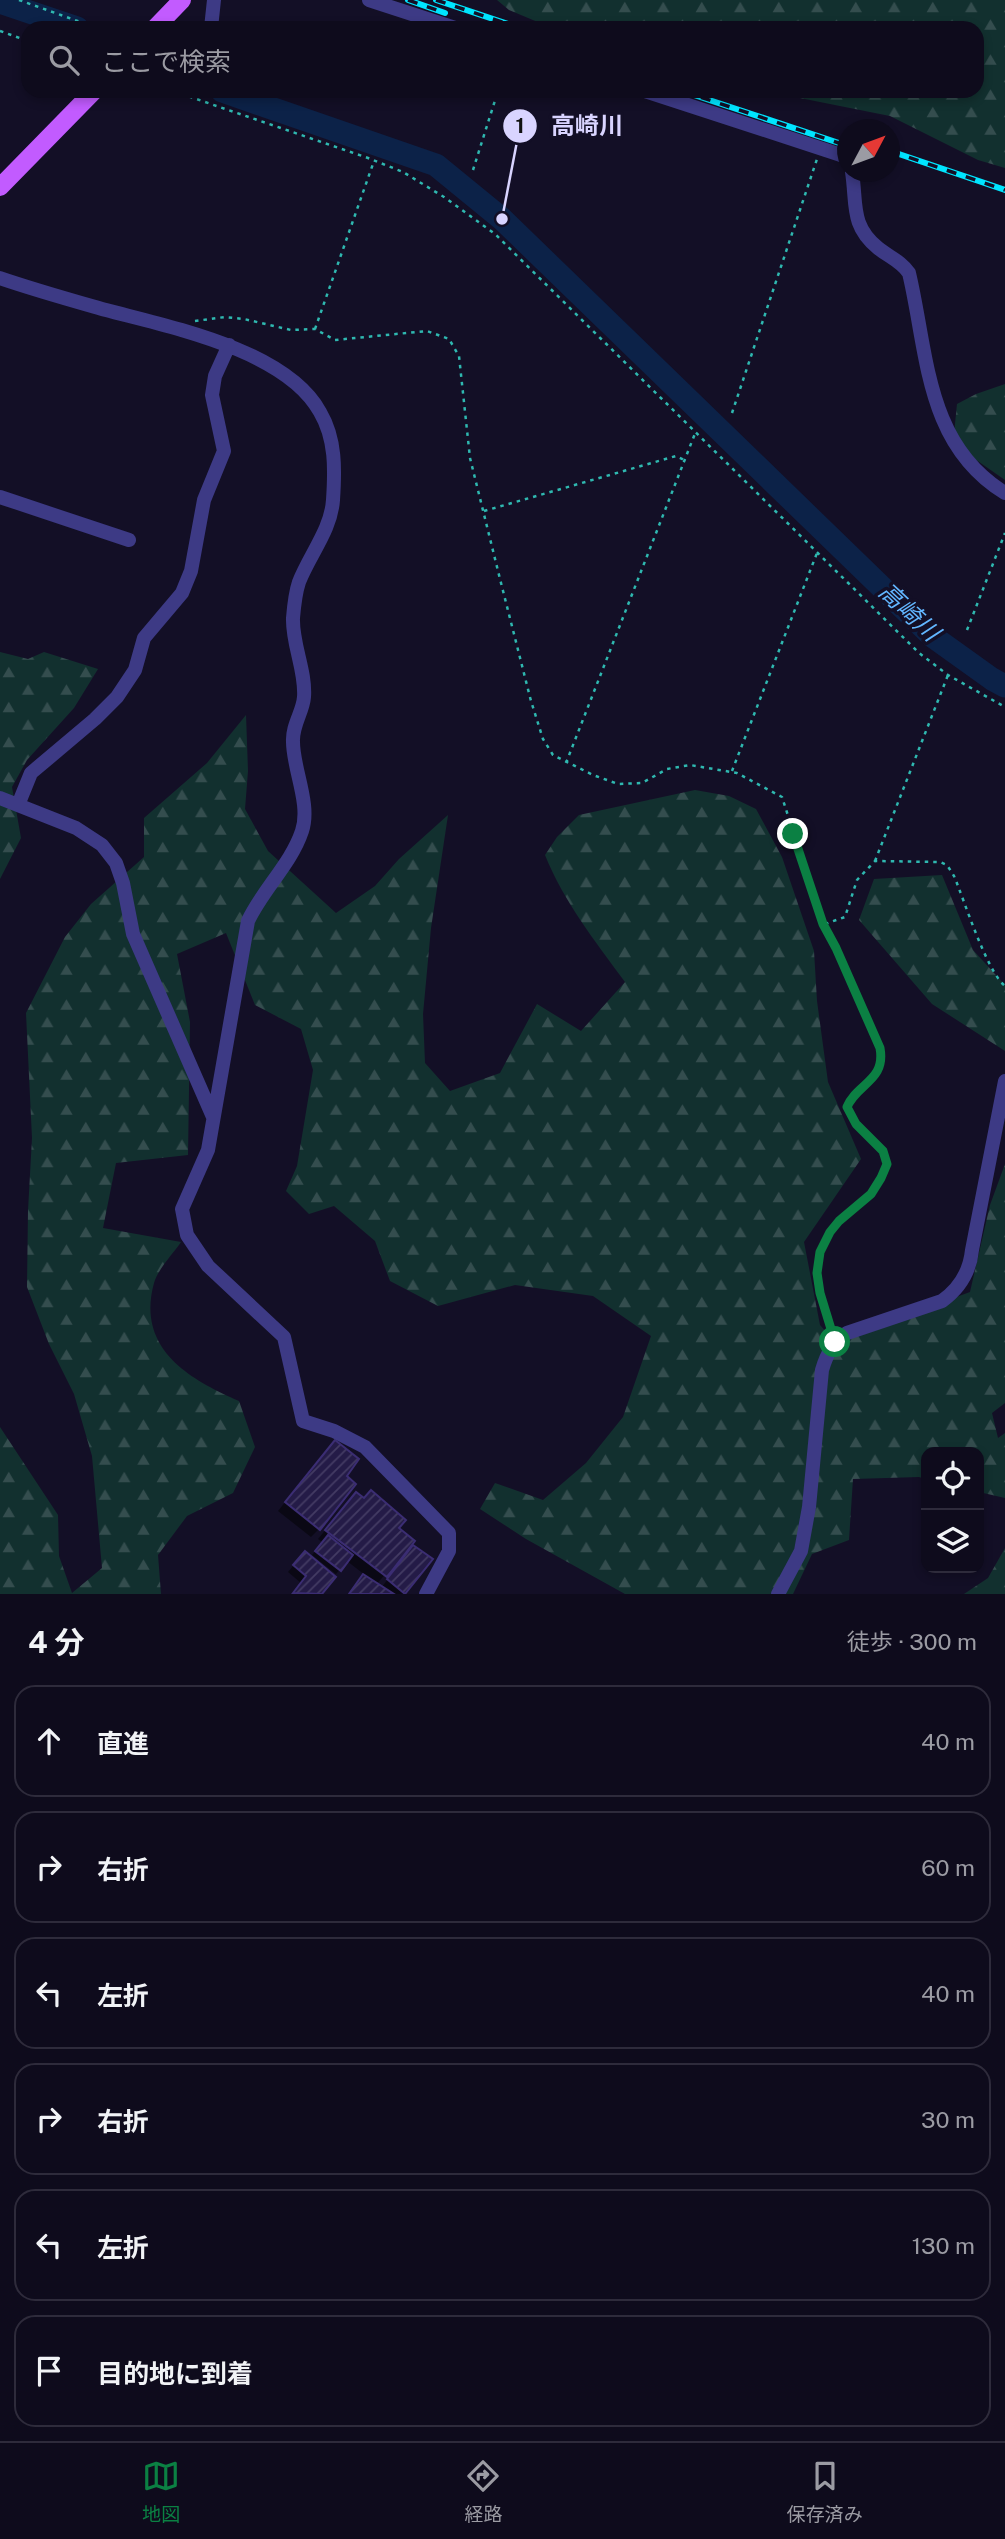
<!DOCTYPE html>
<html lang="ja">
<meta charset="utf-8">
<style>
body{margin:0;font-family:"Public Sans","Noto Sans JP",sans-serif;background:#1c1929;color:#f1f3f6}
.controls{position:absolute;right:21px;bottom:21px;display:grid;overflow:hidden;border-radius:14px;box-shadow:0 4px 10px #0003}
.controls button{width:63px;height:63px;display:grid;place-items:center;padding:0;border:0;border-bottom:2px solid #2e2b3b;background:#0e0b1c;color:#f1f3f6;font:35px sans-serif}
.compass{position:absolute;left:837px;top:119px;width:63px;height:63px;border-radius:50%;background:#0e0b1c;box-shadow:0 4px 10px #0003;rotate:49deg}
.stop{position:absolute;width:21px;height:21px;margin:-16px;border:5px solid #0b8043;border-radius:50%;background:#fff}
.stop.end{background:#0b8043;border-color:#fff;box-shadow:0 2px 7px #0008}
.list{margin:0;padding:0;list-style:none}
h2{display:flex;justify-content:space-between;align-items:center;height:91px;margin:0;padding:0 28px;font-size:30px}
h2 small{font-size:23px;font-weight:400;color:#9b9ba3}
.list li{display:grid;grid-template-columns:46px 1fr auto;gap:21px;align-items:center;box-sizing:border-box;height:112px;margin:0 14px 14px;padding:0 14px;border:2px solid #2e2b3b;border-radius:21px}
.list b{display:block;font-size:26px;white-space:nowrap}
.list em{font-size:23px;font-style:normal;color:#9b9ba3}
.icon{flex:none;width:38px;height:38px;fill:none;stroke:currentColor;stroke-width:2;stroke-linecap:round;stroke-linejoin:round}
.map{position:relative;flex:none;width:1005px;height:1594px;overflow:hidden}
.search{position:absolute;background:#0e0b1c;box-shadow:0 4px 10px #0003;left:21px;right:21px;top:21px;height:77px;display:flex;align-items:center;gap:18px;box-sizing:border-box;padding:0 24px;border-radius:21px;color:#9b9ba3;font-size:26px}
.sheet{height:847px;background:#0e0b1c}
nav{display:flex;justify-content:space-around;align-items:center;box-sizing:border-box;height:98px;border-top:2px solid #2e2b3b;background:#0e0b1c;font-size:19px;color:#9b9ba3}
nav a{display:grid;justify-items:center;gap:4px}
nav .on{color:#0b8043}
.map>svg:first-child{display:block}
.forest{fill:url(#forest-firs)}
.shadow{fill:#0007}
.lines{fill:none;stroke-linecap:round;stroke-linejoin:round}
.river{stroke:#0c2248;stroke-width:23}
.building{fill:url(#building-hatch);stroke:#3b2d73;stroke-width:2}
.path{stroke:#2fb8b0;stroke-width:2.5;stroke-dasharray:3.5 5;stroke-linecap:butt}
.minor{stroke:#3d3a85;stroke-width:14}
.major{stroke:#c25bff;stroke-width:18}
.rail-casing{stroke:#00e5ff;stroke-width:6}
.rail{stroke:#130f26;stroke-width:3.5;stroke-dasharray:10;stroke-linecap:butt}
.route{stroke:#0b8043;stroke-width:9}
.labels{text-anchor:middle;stroke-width:7;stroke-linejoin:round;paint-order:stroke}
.water-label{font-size:24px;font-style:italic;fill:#62b6ff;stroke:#130f26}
.leader{fill:none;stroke:#d9d4ff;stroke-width:2.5}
.callout-dot{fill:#d9d4ff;stroke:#130f26;stroke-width:2.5}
.mark-label{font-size:21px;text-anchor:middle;font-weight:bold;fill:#111}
.callout-label{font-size:24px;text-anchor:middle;font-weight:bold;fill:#d9d4ff;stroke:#130f26;stroke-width:7;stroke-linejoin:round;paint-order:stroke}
</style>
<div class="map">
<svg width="1005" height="1594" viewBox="0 0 1005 1594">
<defs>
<pattern id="forest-firs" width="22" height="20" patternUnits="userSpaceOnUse" patternTransform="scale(1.75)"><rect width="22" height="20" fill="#12302f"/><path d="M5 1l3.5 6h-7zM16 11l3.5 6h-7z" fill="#344d4e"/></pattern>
<pattern id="building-hatch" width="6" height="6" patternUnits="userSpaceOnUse" patternTransform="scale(1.75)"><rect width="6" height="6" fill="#241b47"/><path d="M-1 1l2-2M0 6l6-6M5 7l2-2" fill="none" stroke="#433b63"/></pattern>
</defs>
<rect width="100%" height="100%" fill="#130f26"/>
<path class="forest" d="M497 0H1005V168L978 160 890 116 765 91H977V28H552L509 10Z
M1005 384V480L972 457 954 434 957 404 976 394Z
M0 652 28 659 44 652 98 669 74 708 27 760 12 787 21 838 0 879Z
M246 715 248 771 245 809 268 851 336 913 375 886 399 859 448 815 431 928 423 1014 425 1063 450 1091 500 1073 537 1004 581 1031 625 982C595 941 564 902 545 855L557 837 579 815 695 790 729 796 756 809 782 857 814 951 817 1001 828 1082 861 1159 804 1242 820 1325 835 1342 970 1292 990 1205 1005 1164V1403L992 1413 998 1438 1005 1433V1498L979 1492V1452H926V1479L919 1477 853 1479 849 1540 812 1554 793 1594H625L526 1539 480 1509 495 1483 543 1500 586 1463 623 1417 651 1336 593 1296 515 1285 438 1306 390 1281 375 1241 334 1206 309 1214 286 1191 297 1166 313 1070 301 1029 255 1005 226 933 177 954 190 1022 188 1155 116 1163 103 1228 181 1242C173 1254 158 1269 154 1283 136 1348 188 1379 239 1401L255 1447 233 1493 187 1516 158 1555 161 1594H0V1427L58 1515 59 1556 72 1593 102 1568 92 1456 74 1394 49 1344 27 1287 28 1211 32 1138 26 1013 65 937 91 904 144 857V818L207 763Z
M942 875 973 950 1005 985V1051L932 1004 859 920 874 879Z
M1005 1548V1594H964L988 1578Z"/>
<path class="shadow" d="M327 1450 344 1476 319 1529 311 1537 278 1511Z
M348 1503 397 1529 413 1541 376 1585 381 1588 406 1556 430 1560 404 1594H349L365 1575 347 1561 336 1574 312 1555 323 1543 318 1539Z
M299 1559 333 1577 320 1594H293L301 1583 288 1572Z"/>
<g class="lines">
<path class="river" d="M0 2 77 28
M222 91 436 165 502 219 932 636 992 679 1005 686"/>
</g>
<path class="building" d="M335 1440 359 1459 347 1476 356 1484 320 1530 285 1502Z
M371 1490 406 1520 399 1528 415 1541 387 1577 325 1530 356 1492 364 1498Z
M328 1535 353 1555 341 1571 315 1551Z
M413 1545 433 1559 405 1594 387 1579Z
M305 1551 336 1577 322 1594 293 1593 306 1576 293 1565Z
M363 1574 394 1594H349Z"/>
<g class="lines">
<path class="path" d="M19 0 97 28
M134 28 142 24
M0 31 28 41
M173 91 368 158 403 172 444 197 495 234 919 653 948 675 1005 707
M473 170 498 91
M195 321 225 317 244 319 291 330 315 329 335 340 427 331 449 339 459 356 470 458 500 579 531 701 543 739 553 755 593 775 618 784 642 783 667 769 690 765 737 773 782 797 823 924 879 1048C887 1080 857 1083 847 1107 850 1114 853 1120 858 1126 866 1135 883 1145 886 1158 894 1184 842 1213 830 1232 824 1241 819 1252 818 1262 814 1285 825 1309 831 1330
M315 329 374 161
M732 413 817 159
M484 511 676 456 684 460
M967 630 1005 533
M566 763 696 431
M732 771 817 553
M875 861 948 675
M825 924 845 917 857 880 875 861 940 862 947 865 954 876C965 902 986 970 1005 986"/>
<path class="minor" d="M369 0 455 28
M211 28 214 0
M645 91 844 156 848 160
M852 172C857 204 850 225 878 248 889 257 901 261 909 273 928 353 925 444 1005 493
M0 278C35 290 71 300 106 310 170 327 286 350 320 412 336 439 335 470 333 500 331 530 310 554 299 582 295 594 294 606 293 618 292 644 306 671 304 697 303 712 292 725 293 742 293 769 311 804 302 831 291 864 263 889 248 921L208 1150 182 1209 187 1235 208 1266 284 1337 303 1421 334 1431 365 1447 449 1533V1551L426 1594
M0 497 129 540
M0 798 76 828 102 845 116 863 123 883 133 934 213 1117
M18 805 31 773 95 719 117 697 135 670 144 638 182 593 191 571 204 500 224 451 212 395 215 376 229 345
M778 1594 801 1551 809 1507 822 1370C827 1353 833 1343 847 1333L942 1301C960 1288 970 1271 972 1250L1005 1081"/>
<path class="major" d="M155 28 182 0
M0 187 94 91"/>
<defs>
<path id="rail" d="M408 0 445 13
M436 0 520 28
M682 91 848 146
M890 151 1005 190"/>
</defs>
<use href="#rail" class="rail-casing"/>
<use href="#rail" class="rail"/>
</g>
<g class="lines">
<path class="route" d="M793 834 823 924 836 948 880 1048C886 1081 857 1083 847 1107L856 1124 883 1151 887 1164 881 1178 871 1194 839 1221 830 1232 820 1252 817 1273 820 1293 835 1342"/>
</g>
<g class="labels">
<g class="water-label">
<text transform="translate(909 612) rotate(43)" y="8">高崎川</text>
</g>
</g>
<path class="leader" d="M502 219L520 126"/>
<g class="callout-dot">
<circle cx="502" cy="219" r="7"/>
<circle cx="520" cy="126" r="18"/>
</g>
<g class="mark-label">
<text x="520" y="133">1</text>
</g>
<g class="callout-label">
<text x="587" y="134">高崎川</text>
</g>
</svg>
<div class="controls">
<button><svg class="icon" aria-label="locate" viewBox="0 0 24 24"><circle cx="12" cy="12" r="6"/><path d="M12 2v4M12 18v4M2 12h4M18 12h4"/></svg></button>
<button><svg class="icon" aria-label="layers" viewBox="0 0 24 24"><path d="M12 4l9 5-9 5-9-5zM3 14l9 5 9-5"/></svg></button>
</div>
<svg class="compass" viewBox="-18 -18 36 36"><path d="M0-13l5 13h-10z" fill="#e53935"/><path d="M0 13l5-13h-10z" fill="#9b9ba3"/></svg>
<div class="stop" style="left:835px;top:1342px"></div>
<div class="stop end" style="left:793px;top:834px"></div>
<div class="search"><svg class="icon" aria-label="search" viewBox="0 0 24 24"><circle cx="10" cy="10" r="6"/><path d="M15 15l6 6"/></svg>ここで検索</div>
</div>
<section class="sheet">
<h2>4 分<small>徒歩 · 300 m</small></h2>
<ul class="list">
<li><svg class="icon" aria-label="ahead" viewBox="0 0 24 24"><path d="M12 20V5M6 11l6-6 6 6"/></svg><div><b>直進</b></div><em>40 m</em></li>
<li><svg class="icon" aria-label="right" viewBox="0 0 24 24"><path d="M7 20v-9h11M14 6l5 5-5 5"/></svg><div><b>右折</b></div><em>60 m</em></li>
<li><svg class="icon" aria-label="left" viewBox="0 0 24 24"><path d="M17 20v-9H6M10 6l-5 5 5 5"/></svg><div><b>左折</b></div><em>40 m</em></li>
<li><svg class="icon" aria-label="right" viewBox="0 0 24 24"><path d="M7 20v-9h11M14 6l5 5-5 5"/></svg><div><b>右折</b></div><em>30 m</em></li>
<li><svg class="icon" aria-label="left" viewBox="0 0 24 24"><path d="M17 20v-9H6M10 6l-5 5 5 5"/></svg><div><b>左折</b></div><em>130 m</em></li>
<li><svg class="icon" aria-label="arrive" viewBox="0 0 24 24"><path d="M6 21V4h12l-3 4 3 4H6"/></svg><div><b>目的地に到着</b></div></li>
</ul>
</section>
<nav>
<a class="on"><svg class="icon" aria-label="map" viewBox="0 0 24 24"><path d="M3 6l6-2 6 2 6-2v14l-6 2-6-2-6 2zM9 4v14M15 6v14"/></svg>地図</a>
<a><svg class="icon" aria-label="directions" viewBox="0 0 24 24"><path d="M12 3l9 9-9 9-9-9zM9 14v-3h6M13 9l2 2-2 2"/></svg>経路</a>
<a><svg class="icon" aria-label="saved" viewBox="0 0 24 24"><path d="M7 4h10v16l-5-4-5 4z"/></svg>保存済み</a>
</nav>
